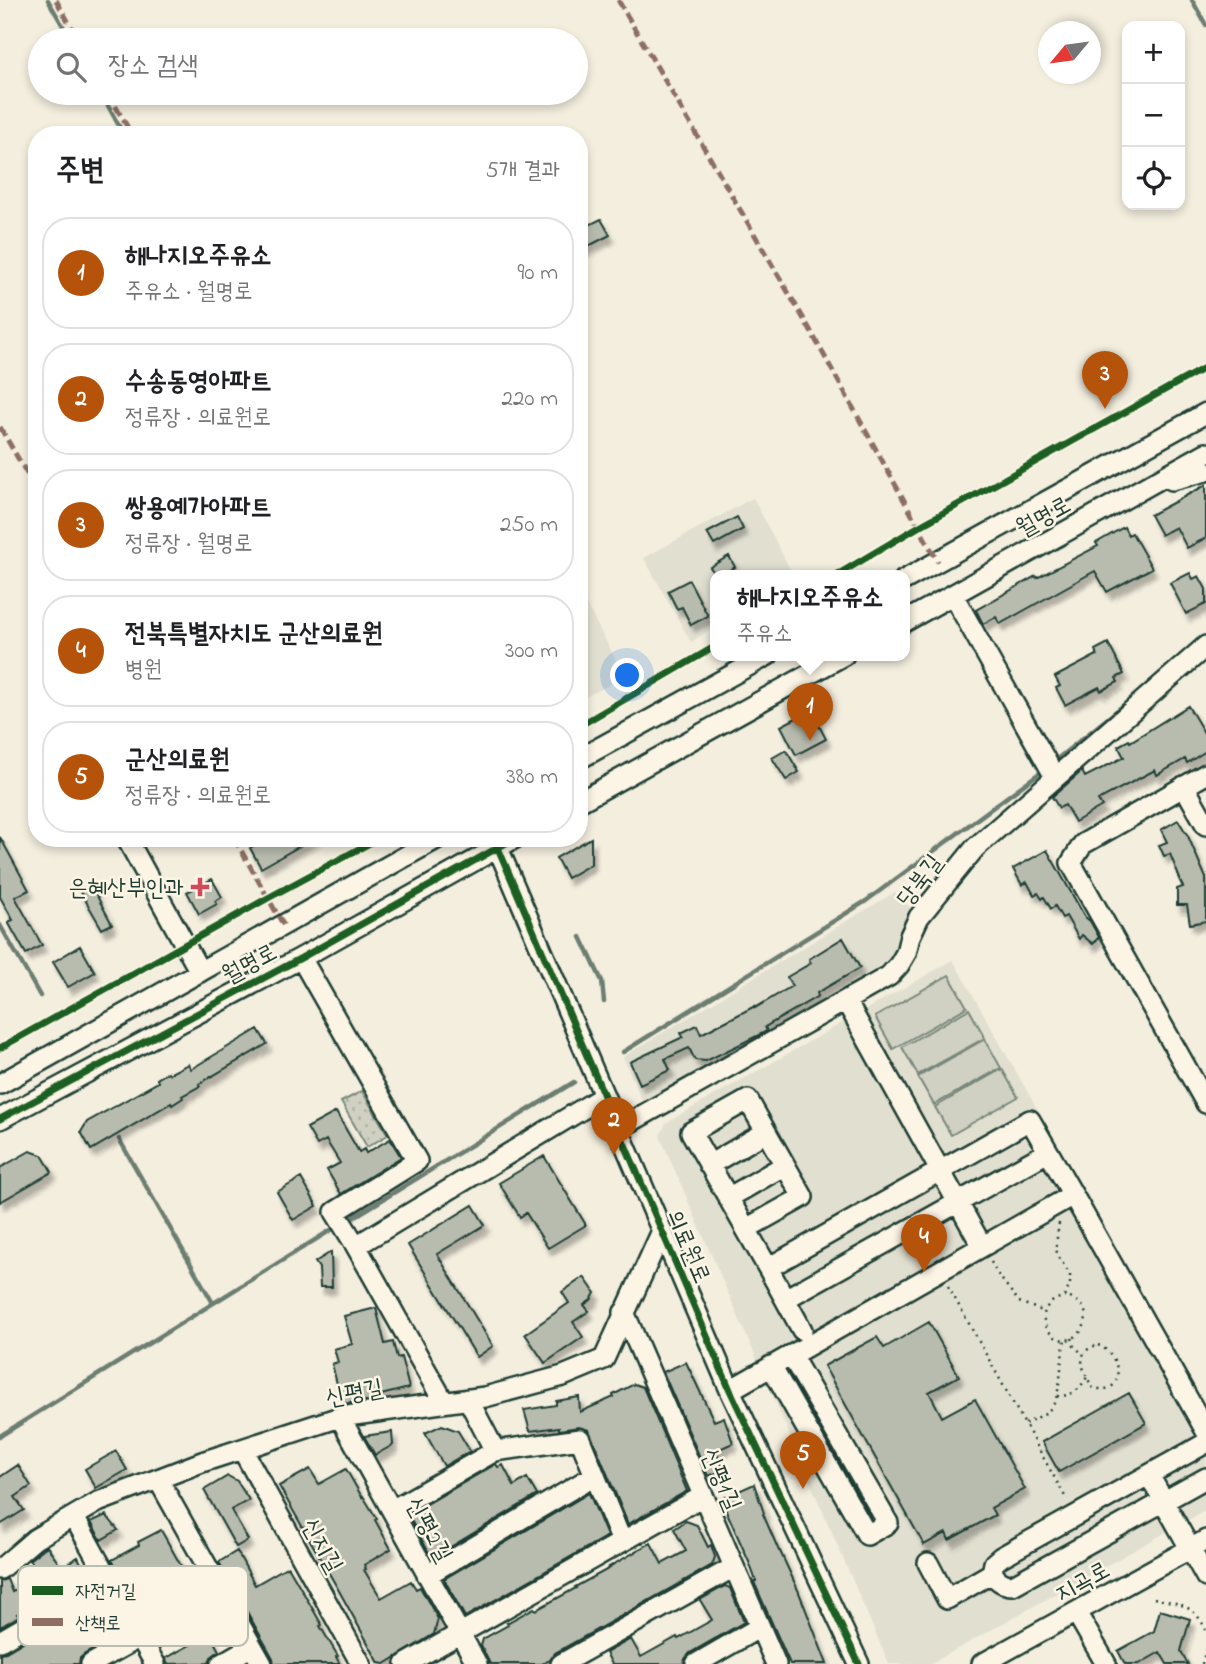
<!DOCTYPE html>
<html lang="ko">
<meta charset="utf-8">
<style>
body{margin:0;font-family:"Indie Flower","Poor Story",sans-serif;background:#f6f6f6;color:#202124}
.controls{position:absolute;right:21px;top:21px;display:grid;overflow:hidden;border-radius:14px;box-shadow:0 4px 10px #0003}
.controls button{width:63px;height:63px;display:grid;place-items:center;padding:0;border:0;border-bottom:2px solid #e0e0e0;background:#fff;color:#202124;font:35px sans-serif}
.compass{position:absolute;left:1038px;top:21px;width:63px;height:63px;border-radius:50%;background:#fff;box-shadow:0 4px 10px #0003;rotate:241deg}
.you{position:absolute;left:628px;top:676px;width:24px;height:24px;margin:-18px;border:5px solid #fff;border-radius:50%;background:#1a73e8;box-shadow:0 0 0 10px #1a73e833}
.badge{display:grid;place-items:center;width:46px;height:46px;border-radius:50%;background:#b45309;color:#fff;font-size:23px;font-weight:700}
.pin{position:absolute;translate:-50% -58px;filter:drop-shadow(0 2px 4px #0008)}
.pin::after{content:'';position:absolute;top:37px;width:24px;height:21px;background:inherit;clip-path:polygon(0 0,100% 0,50% 100%)}
.popup{position:absolute;left:710px;top:570px;width:200px;height:91px;box-sizing:border-box;display:grid;place-content:center;border-radius:14px;background:#fff;filter:drop-shadow(0 2px 5px #0005);font-size:23px;white-space:nowrap;color:#757577}
.popup b{font-size:26px;color:#202124}
.popup::after{content:'';position:absolute;left:50%;top:100%;margin-left:-14px;border:14px solid transparent;border-top-color:#fff}
.list{margin:0;padding:0;list-style:none}
h2{display:flex;justify-content:space-between;align-items:center;height:91px;margin:0;padding:0 28px;font-size:30px}
h2 small{font-size:23px;font-weight:400;color:#757577}
.list li{display:grid;grid-template-columns:46px 1fr auto;gap:21px;align-items:center;box-sizing:border-box;height:112px;margin:0 14px 14px;padding:0 14px;border:2px solid #e0e0e0;border-radius:28px}
.list b{display:block;font-size:26px;white-space:nowrap}
.list p{margin:0;font-size:23px;white-space:nowrap;color:#757577}
.list em{font-size:23px;font-style:normal;color:#757577}
.icon{flex:none;width:38px;height:38px;fill:none;stroke:currentColor;stroke-width:2;stroke-linecap:round;stroke-linejoin:round}
.map{position:relative;flex:none;width:1206px;height:1664px;overflow:hidden}
.search{position:absolute;background:#fff;box-shadow:0 4px 10px #0003;left:28px;top:28px;width:560px;height:77px;display:flex;align-items:center;gap:18px;box-sizing:border-box;padding:0 24px;border-radius:38px;color:#757577;font-size:26px}
.panel{position:absolute;background:#fff;box-shadow:0 4px 10px #0003;left:28px;top:126px;width:560px;height:721px;border-radius:28px}
.map>svg:first-child{display:block}
.built{fill:#e1dfd0}
.park{fill:url(#park-dots);stroke:#78877b;stroke-width:2}
.pitch{fill:#d0d1c2;stroke:#78877b;stroke-width:2}
.lines{fill:none;stroke-linecap:round;stroke-linejoin:round}
.stream{stroke:#6c7d72;stroke-width:4.5}
.building{fill:#b8bcae;stroke:#1f3d34;stroke-width:2;filter:url(#shadow)}
.minor-casing{stroke:#1f3d34;stroke-width:24}
.path{stroke:#1f3d34;stroke-width:2.5;stroke-dasharray:2 5;stroke-linecap:butt}
.minor{stroke:#fcf5e5;stroke-width:19}
.quiet{stroke:#8d6e63;stroke-width:5;stroke-dasharray:10 5;stroke-linecap:butt}
.cycleway-casing{stroke:#fcf5e5;stroke-width:11}
.cycleway{stroke:#1b5e20;stroke-width:7}
.poi-dot{fill:#d1495b;stroke:#fcf5e5;stroke-width:2.5}
.labels{text-anchor:middle;stroke-width:5;stroke-linejoin:round;paint-order:stroke}
.street-label{font-size:24px;fill:#1f3d34;stroke:#fcf5e5}
.poi-label{font-size:24px;fill:#1f3d34;stroke:#fcf5e5;text-anchor:end}
.key{fill:#fcf5e5;stroke:#babeb0;stroke-width:2}
.key-label{font-size:19px;fill:#1f3d34}
</style>
<div class="map">
<svg width="1206" height="1664" viewBox="0 0 1206 1664">
<defs>
<pattern id="park-dots" width="8" height="8" patternUnits="userSpaceOnUse" patternTransform="scale(1.75)"><rect width="8" height="8" fill="#d0d1c2"/><path d="M2 2h.1M6 6h.1" fill="none" stroke="#b2b4a7" stroke-width="1.8" stroke-linecap="round"/></pattern>
<filter id="shadow"><feDropShadow dx="4" dy="7" stdDeviation="2" flood-color="#0004"/></filter>
</defs>
<rect width="100%" height="100%" fill="#f3eede"/>
<filter id="ink" filterUnits="userSpaceOnUse"><feTurbulence type="fractalNoise" baseFrequency=".0143" numOctaves="2"/><feDisplacementMap in="SourceGraphic" scale="14" xChannelSelector="R" yChannelSelector="G"/><feConvolveMatrix kernelMatrix="1 2 1 2 8 2 1 2 1" color-interpolation-filters="sRGB"/></filter>
<g filter="url(#ink)">
<path class="built" d="M753 498 793 575H716L715 627 691 642 644 558Z
M579 591 625 677 579 700Z
M895 892 914 912 892 959 645 1107 623 1057Z
M953 960 1206 1408V1510L930 1664H889L660 1136 666 1123Z"/>
<path class="park" d="M362 1091 388 1135 367 1147 341 1102Z"/>
<path class="pitch" d="M949 975 967 1007 893 1049 875 1017Z
M969 1009 985 1038 918 1075 902 1047Z
M985 1039 1001 1068 934 1105 918 1077Z
M1002 1069 1018 1097 951 1135 935 1107Z"/>
<g class="lines">
<path class="stream" d="M48 0 71 40
M1192 0 1206 25
M101 93 124 135
M1057 759 1119 709
M0 925 40 996
M581 937 602 981 604 1002
M623 1052 866 901 1038 774
M119 1139 213 1303
M346 1222 574 1082
M0 1436 331 1230"/>
</g>
<path class="building" d="M601 219 610 235 579 251V230Z
M1206 485V538L1187 548 1176 527 1161 535 1150 515Z
M737 517 743 529 714 545 707 533Z
M1124 527 1128 535 1132 533 1152 568 1107 592 1095 571 1000 624 996 617 983 624 976 610 1036 576 1037 578 1098 546 1096 543Z
M729 556 735 567 721 575 716 576 710 567Z
M1190 573 1193 579 1199 576 1206 589V604L1186 614 1170 583Z
M689 580 708 616 691 625 682 607 677 609 668 591Z
M1108 643 1124 674 1116 678 1118 682 1101 691 1099 687 1065 705 1056 688 1060 686 1055 677 1097 655 1095 650Z
M1188 706 1206 736V751L1187 763 1185 759 1157 775 1155 770 1098 800 1102 806 1075 822 1065 805 1059 808 1052 797 1082 771 1085 777 1124 757 1118 746 1129 740 1130 742Z
M811 710 826 739 796 755 781 726Z
M786 750 799 772 786 780 772 758Z
M1178 820 1188 836 1206 878V921L1190 924 1187 905H1177V889L1183 887 1179 879H1180L1170 854 1164 856 1159 845 1167 842 1161 830Z
M0 837 29 890 15 897 42 945 26 954 8 922 13 920 0 897Z
M267 838H314L261 868 250 848Z
M591 838V864L567 878 556 858Z
M1047 850 1085 917 1090 921 1099 937 1093 944 1082 935 1079 939 1066 916 1062 918 1055 906 1051 909 1044 897 1042 899 1038 893 1034 895 1027 882 1022 885 1013 869Z
M212 879 222 897 215 901 217 904 199 914 187 892Z
M91 885 112 924 102 929 80 891Z
M843 938 860 968 817 993 818 996 765 1027 767 1031 706 1061 695 1060 689 1048 665 1059 670 1070 640 1084 630 1062 683 1037 681 1033 697 1025 701 1034 755 1006V1008L792 986 787 977 811 963 809 959Z
M80 946 95 972 68 987 53 962Z
M258 1029 267 1044 199 1084 200 1086 182 1096 183 1098 172 1105 171 1103 91 1150 81 1132 87 1122 158 1082 157 1079 168 1072 169 1074 188 1064 191 1069Z
M336 1112 359 1152 364 1149 366 1153 390 1139 401 1157 341 1194 327 1170 340 1163 326 1140 317 1145 307 1128Z
M30 1151 42 1155 52 1172 0 1202V1168Z
M544 1156 586 1225 548 1248 526 1213 520 1217 499 1183Z
M301 1178 317 1206 293 1220 277 1192Z
M473 1205 485 1225 437 1254 493 1346 477 1357 408 1245Z
M331 1252 332 1287H320L319 1268 315 1262Z
M584 1277 595 1293 591 1300 584 1305 589 1311 573 1322 583 1337 545 1363 525 1334 569 1303 562 1292Z
M376 1308 385 1344 393 1342 397 1358 401 1357 409 1388 381 1395 382 1399 342 1404 332 1364 338 1362 334 1349 352 1344 344 1316Z
M929 1322 959 1376 929 1392 942 1417 975 1399 1025 1489 991 1508 995 1515 949 1540 946 1533 924 1545 824 1366 877 1337 884 1348Z
M686 1362 714 1421 724 1417 733 1443 715 1451 725 1470 708 1476 663 1372Z
M634 1384 643 1387 687 1491 628 1524 589 1430 579 1427 559 1430V1427L530 1431 524 1410 556 1405V1401L579 1397 580 1412 614 1397 613 1395Z
M1129 1393 1146 1423 1059 1472 1042 1442Z
M442 1425 458 1431 470 1451 444 1466 425 1433Z
M392 1432 393 1445 375 1455 364 1436Z
M116 1451 127 1470 96 1488 85 1469Z
M496 1464 498 1467 503 1465 514 1486 527 1478 537 1495 432 1558 408 1515Z
M18 1465 31 1486 15 1497 24 1510 0 1525V1477Z
M310 1469 319 1484 346 1469 362 1497 363 1496 377 1519 375 1520 391 1549 364 1565 366 1569 364 1570 381 1598 411 1581 416 1589 420 1587 438 1619 434 1634 385 1664 379 1663 338 1589 279 1486Z
M228 1476 237 1481 249 1500 231 1510 248 1540 236 1547 204 1490Z
M754 1484 764 1513 763 1514 779 1551H780L798 1590 827 1664H790L754 1582 756 1581 749 1562 721 1499Z
M589 1493 607 1536 465 1617 444 1579Z
M106 1515 118 1530 101 1540 91 1522Z
M686 1521 697 1525 708 1547 711 1545 715 1557 712 1565 555 1653 550 1660 542 1664H490L481 1646 483 1639 508 1625 507 1623 534 1608 536 1610 576 1588 575 1587 610 1568 609 1567 635 1552V1551L651 1543 662 1564 686 1551 674 1529Z
M161 1530 189 1580 190 1579 206 1605 179 1621 177 1619 152 1633 112 1560 139 1545 138 1542Z
M47 1546 61 1567 78 1557 87 1576 17 1614 19 1616 0 1627V1581L7 1579 12 1592 44 1576 29 1560Z
M237 1551 255 1585 288 1566 322 1625 320 1626 338 1656 336 1657 340 1664H274L273 1658 219 1562Z
M725 1586 730 1588 744 1622 690 1653 685 1659 684 1664H612L606 1653 631 1639 641 1657 677 1637 678 1639 712 1620 700 1600Z
M98 1598 108 1604 110 1608 109 1609 119 1628 112 1632 115 1637 85 1654 80 1658 79 1664H0V1653L6 1652Z
M1160 1610 1190 1619 1181 1651 1188 1664H1167L1160 1652 1139 1664H1125L1118 1651 1154 1631Z
M210 1634 219 1651 211 1657 209 1663 167 1664 166 1658Z"/>
<g class="lines">
<defs>
<path id="minor" d="M1172 480 1206 471
M904 580 1206 413
M953 595 1055 777
M904 622 1206 453
M579 759 768 655
M1206 774 1083 844 1071 863 1206 1103
M1184 786 1206 825
M579 802 844 655
M492 838 498 848 730 1390 859 1664
M127 839 200 972
M301 958 417 1161 335 1212 356 1246
M846 1001 982 1246
M0 1084 438 838
M0 1119 301 958 515 838
M618 1129 889 976 899 965 906 953 910 936 919 917 975 848 1206 646
M709 1165 766 1132
M728 1198 785 1165
M746 1229 803 1197 748 1100 691 1132 768 1268 1030 1120 1073 1195
M768 1268 785 1299 1048 1152
M785 1299 802 1330
M624 1312 776 1664
M771 1366 867 1535 888 1523 791 1355
M730 1390 1073 1195 1206 1431
M468 1399 495 1451
M444 1402 356 1246 604 1096
M340 1417 477 1664
M242 1449 361 1664
M1149 1475 1206 1577
M158 1479 262 1664
M392 1510 495 1451 580 1439 622 1542
M74 1517 155 1664
M928 1563 947 1599 992 1573 994 1563 1001 1557 1206 1443
M0 1569 35 1539 98 1502 202 1462 340 1417 485 1397 563 1376 604 1359 662 1231
M992 1573C998 1581 1003 1585 1013 1585L1206 1478
M427 1575 595 1475
M1076 1612 1106 1664
M0 1641 108 1578
M91 1664 140 1637
M221 1664 252 1646
M406 1664 703 1496
M561 1664 734 1567
M696 1664 760 1627
M982 1664 1206 1540"/>
</defs>
<use href="#minor" class="minor-casing"/>
<path class="path" d="M1059 1223 1056 1245 1057 1254 1070 1275V1285L1064 1297C1051 1299 1040 1310 1045 1324 1047 1330 1051 1334 1055 1337 1083 1352 1103 1301 1064 1297
M991 1262 996 1272 1019 1302 1045 1312
M948 1286 1067 1500
M1072 1338 1074 1346 1084 1355
M1098 1345C1123 1355 1127 1399 1092 1387 1084 1371 1072 1352 1098 1345Z
M1057 1396C1073 1396 1079 1390 1087 1377
M1025 1424C1032 1420 1042 1416 1049 1410 1062 1400 1060 1358 1065 1340
M1154 1598C1179 1604 1194 1604 1206 1630
M1202 1664 1206 1649"/>
<use href="#minor" class="minor"/>
<path class="quiet" d="M56 0 79 40
M618 0 809 328 938 562
M108 93 132 135
M0 427 37 491
M234 838 284 926"/>
<defs>
<path id="cycleway" d="M837 575 918 527 1206 367
M579 726 716 646
M492 838 498 848 730 1390 859 1664
M0 1048 268 898 379 838
M0 1119 301 958 515 838"/>
</defs>
<use href="#cycleway" class="cycleway-casing"/>
<use href="#cycleway" class="cycleway"/>
</g>
</g>
<path class="poi-dot" d="M196.5 876.5h7v7h7v7h-7v7h-7v-7h-7v-7h7z"/>
<g class="labels">
<g class="street-label">
<text transform="translate(1043 516) rotate(-29)" y="8">월명로</text>
<text transform="translate(919 880) rotate(-53)" y="8">당북길</text>
<text transform="translate(249 963) rotate(-28)" y="8">월명로</text>
<text transform="translate(689 1246) rotate(67)" y="8">의료원로</text>
<text transform="translate(354 1392) rotate(-11)" y="8">신평길</text>
<text transform="translate(722 1479) rotate(67)" y="8">신평1길</text>
<text transform="translate(430 1529) rotate(61)" y="8">신평2길</text>
<text transform="translate(323 1545) rotate(61)" y="8">신지길</text>
<text transform="translate(1082 1581) rotate(-29)" y="8">지곡로</text>
</g>
<g class="poi-label">
<text x="184" y="895">은혜산부인과</text>
</g>
</g>
<rect x="18" y="1566" width="230" height="80" rx="10" class="key"/>
<rect x="32" y="1586" width="31" height="9" fill="#1b5e20"/>
<rect x="32" y="1618" width="31" height="8" fill="#8d6e63"/>
<g class="key-label">
<text x="75" y="1597">자전거길</text>
<text x="75" y="1629">산책로</text>
</g>
</svg>
<div class="controls">
<button>+</button>
<button>−</button>
<button><svg class="icon" aria-label="locate" viewBox="0 0 24 24"><circle cx="12" cy="12" r="6"/><path d="M12 2v4M12 18v4M2 12h4M18 12h4"/></svg></button>
</div>
<svg class="compass" viewBox="-18 -18 36 36"><path d="M0-13l5 13h-10z" fill="#e53935"/><path d="M0 13l5-13h-10z" fill="#757577"/></svg>
<div class="you"></div>
<div class="pin badge" style="left:810px;top:741px">1</div>
<div class="popup"><b>해나지오주유소</b>주유소</div>
<div class="pin badge" style="left:614px;top:1155px">2</div>
<div class="pin badge" style="left:1105px;top:409px">3</div>
<div class="pin badge" style="left:924px;top:1272px">4</div>
<div class="pin badge" style="left:803px;top:1489px">5</div>
<div class="search"><svg class="icon" aria-label="search" viewBox="0 0 24 24"><circle cx="10" cy="10" r="6"/><path d="M15 15l6 6"/></svg>장소 검색</div>
<section class="panel">
<h2>주변<small>5개 결과</small></h2>
<ul class="list">
<li><span class="badge">1</span><div><b>해나지오주유소</b><p>주유소 · 월명로</p></div><em>90 m</em></li>
<li><span class="badge">2</span><div><b>수송동영아파트</b><p>정류장 · 의료원로</p></div><em>220 m</em></li>
<li><span class="badge">3</span><div><b>쌍용예가아파트</b><p>정류장 · 월명로</p></div><em>250 m</em></li>
<li><span class="badge">4</span><div><b>전북특별자치도 군산의료원</b><p>병원</p></div><em>300 m</em></li>
<li><span class="badge">5</span><div><b>군산의료원</b><p>정류장 · 의료원로</p></div><em>380 m</em></li>
</ul>
</section>
</div>
